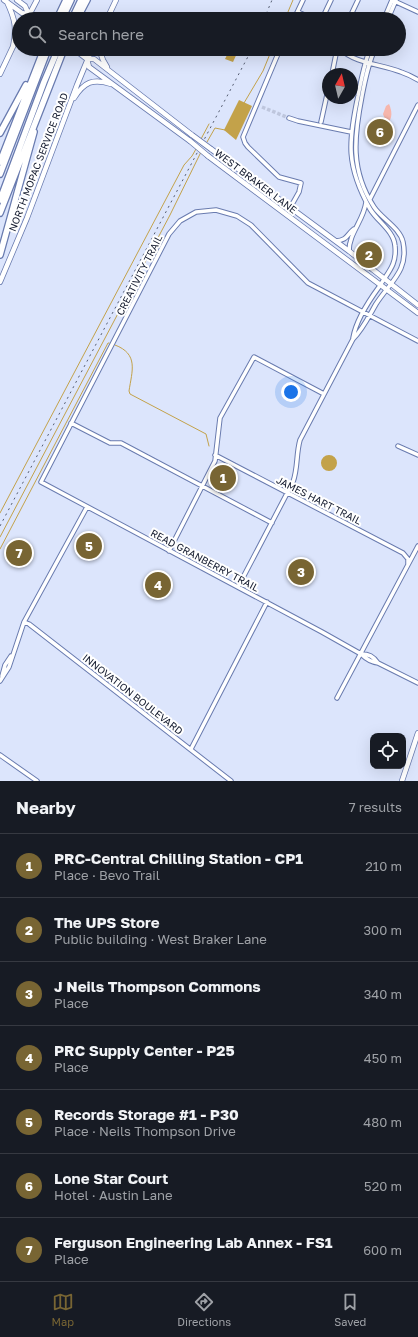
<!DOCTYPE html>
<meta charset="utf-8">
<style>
body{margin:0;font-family:"Golos Text",sans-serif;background:#20242c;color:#f1f3f6}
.controls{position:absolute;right:12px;bottom:12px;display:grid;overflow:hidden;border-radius:8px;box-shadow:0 4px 16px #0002}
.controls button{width:36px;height:36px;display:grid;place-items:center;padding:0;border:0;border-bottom:1px solid #363941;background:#171b24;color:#f1f3f6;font:20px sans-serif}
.compass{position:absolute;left:322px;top:68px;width:36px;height:36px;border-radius:50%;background:#171b24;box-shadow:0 4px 16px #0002;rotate:8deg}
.you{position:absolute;left:291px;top:392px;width:14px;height:14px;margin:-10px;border:3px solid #fff;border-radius:50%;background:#1a73e8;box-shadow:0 0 0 6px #1a73e833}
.badge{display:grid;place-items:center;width:26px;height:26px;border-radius:50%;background:#786533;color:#fff;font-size:13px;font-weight:700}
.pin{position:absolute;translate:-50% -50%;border:2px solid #fff;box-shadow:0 1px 4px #0006}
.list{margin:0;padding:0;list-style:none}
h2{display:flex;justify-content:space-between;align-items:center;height:52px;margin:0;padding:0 16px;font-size:17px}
h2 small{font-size:13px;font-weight:400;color:#9ea1a6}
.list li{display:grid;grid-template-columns:26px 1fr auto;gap:12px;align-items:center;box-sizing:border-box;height:64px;padding:0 16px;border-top:1px solid #363941}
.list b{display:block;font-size:15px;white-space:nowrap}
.list p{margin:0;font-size:13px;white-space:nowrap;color:#9ea1a6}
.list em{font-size:13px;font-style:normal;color:#9ea1a6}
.icon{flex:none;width:22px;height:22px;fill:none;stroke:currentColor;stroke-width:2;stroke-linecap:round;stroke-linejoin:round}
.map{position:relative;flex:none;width:418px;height:781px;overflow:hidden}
.search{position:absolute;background:#171b24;box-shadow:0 4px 16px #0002;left:12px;right:12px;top:12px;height:44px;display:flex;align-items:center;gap:10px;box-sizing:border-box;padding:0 14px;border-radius:22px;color:#9ea1a6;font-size:15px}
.sheet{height:500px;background:#171b24}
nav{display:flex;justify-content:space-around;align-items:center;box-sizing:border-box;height:56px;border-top:1px solid #363941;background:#171b24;font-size:11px;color:#9ea1a6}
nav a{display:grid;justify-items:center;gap:2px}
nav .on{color:#786533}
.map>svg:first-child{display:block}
.green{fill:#f6b6ac}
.water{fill:#c3a24a}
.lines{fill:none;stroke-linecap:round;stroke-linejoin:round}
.stream{stroke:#c3a24a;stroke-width:1}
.minor-tunnel{stroke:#bec6dd;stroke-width:3.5;stroke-dasharray:3.5 2;stroke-linecap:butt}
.minor-casing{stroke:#697baf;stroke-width:5.5}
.major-casing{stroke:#697baf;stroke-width:6}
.highway-casing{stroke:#697baf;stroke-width:8}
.minor{stroke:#fff;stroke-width:3.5}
.major{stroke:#fff;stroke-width:4.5}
.highway{stroke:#fff;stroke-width:5.5}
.rail{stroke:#555d72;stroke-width:1;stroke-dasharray:2 4;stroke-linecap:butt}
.major-bridge-casing{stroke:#697baf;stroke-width:6;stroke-linecap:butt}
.major-bridge{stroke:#fff;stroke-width:4.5}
.labels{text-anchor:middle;stroke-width:4;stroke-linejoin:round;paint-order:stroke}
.street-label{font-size:10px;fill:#12192d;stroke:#fff}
</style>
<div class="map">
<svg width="418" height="781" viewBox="0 0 418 781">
<rect width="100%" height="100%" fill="#dce5fc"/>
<path class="green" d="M389 104C392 111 393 118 387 124L383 114 386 106Z"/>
<path class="water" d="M230 49H239L233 62 225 59Z
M239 100 252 106 236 140 224 130Z
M321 463a8 8 0 1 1 16 0a8 8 0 1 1-16 0Z"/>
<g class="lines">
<path class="stream" d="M285 19 293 0
M244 103 263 71 272 49
M201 139 209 124
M207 142 215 128 225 130
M115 345C139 354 132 371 129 391L130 394 206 434 209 446
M0 513 184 165 192 156 196 149
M0 537 170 215 201 152
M0 549 108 343H109"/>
<path class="minor-tunnel" d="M262 107 289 118"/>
<defs>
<path id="minor" d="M392 0 418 12
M298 12 313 19
M294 19 303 0
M322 19 331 0
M349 19 358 0
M384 19 392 0
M388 19 396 0
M280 49 243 137 245 143 248 147 279 177 301 183 299 192 290 208
M340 49C356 64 381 64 401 72 407 74 413 77 418 80
M332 74 337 49
M289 118 298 121 351 132
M321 122 328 90
M370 199 418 105
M336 241C348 240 346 235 354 229
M349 251C349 233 364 220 366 202
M353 338C356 320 368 302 379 287 388 272 397 265 395 246 394 231 377 221 370 209 346 166 348 142 358 96 361 80 364 64 370 49
M418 341 308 283 251 225 237 216 216 210 196 212 180 221 169 234 41 482 322 632 361 654C366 659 371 662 378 663L418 683
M71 423 110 443H121L272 523
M398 446 418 455
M215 455 403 553 408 559V564
M169 551 215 461 220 418 254 357 324 394
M238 587 293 482C298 468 296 454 300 440L353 339C363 329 369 316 376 304 390 282 409 271 403 242 400 228 382 219 374 207 350 170 354 137 362 96 365 80 368 64 375 49
M24 622 29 624 231 781
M361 654C369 654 373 656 378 663
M2 676 5 665 11 656
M0 681 9 667 24 622 87 507
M337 698 418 546
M191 749 267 602
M0 755 37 781"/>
<path id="major" d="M4 0 22 13 29 15 34 19
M17 0 25 6 29 15
M7 2C15 19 17 28 13 47
M27 19 37 0
M107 19 116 0
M74 49 87 59 89 67 190 141
M99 49 103 60 107 67
M87 59H94L192 135
M0 74 19 34
M74 98C84 82 93 78 111 84
M211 149 349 251 418 305
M208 156 418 313
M0 282 27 218 77 85 92 49
M402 781 418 733"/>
<path id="highway" d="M57 19 66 0
M62 19 71 0
M72 19 81 0
M77 19 87 0
M0 133 26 85
M0 162 44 49
M0 174 48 49
M0 200 44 82 58 49
M0 213 64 49
M0 255 34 132"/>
</defs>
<use href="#minor" class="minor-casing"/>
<use href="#major" class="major-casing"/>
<use href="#highway" class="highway-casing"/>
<use href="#minor" class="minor"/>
<use href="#major" class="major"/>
<use href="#highway" class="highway"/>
<path class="rail" d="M264 19 272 0
M0 526 252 49"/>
<defs>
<path id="major-bridge" d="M192 135 211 149
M190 141 208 156"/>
</defs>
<use href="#major-bridge" class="major-bridge-casing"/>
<use href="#major-bridge" class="major-bridge"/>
</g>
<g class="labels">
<g class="street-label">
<text transform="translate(38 162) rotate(-69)" y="4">NORTH MOPAC SERVICE ROAD</text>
<text transform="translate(256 181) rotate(37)" y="4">WEST BRAKER LANE</text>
<text transform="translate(139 275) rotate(-63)" y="4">CREATIVITY TRAIL</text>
<text transform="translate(319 500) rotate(27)" y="4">JAMES HART TRAIL</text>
<text transform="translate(205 560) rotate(28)" y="4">READ GRANBERRY TRAIL</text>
<text transform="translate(133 694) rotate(38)" y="4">INNOVATION BOULEVARD</text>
</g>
</g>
</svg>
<div class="controls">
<button><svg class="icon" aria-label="locate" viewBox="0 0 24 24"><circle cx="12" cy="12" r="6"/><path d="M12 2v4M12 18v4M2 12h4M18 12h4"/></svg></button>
</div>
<svg class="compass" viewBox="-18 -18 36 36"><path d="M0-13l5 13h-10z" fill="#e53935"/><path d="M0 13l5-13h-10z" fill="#9ea1a6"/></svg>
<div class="you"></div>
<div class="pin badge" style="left:223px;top:478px">1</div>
<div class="pin badge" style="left:369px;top:255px">2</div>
<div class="pin badge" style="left:301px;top:572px">3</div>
<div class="pin badge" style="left:158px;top:585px">4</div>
<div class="pin badge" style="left:89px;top:546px">5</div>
<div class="pin badge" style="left:380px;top:132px">6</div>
<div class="pin badge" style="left:19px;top:553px">7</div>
<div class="search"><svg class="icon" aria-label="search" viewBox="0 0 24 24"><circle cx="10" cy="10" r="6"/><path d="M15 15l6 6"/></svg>Search here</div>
</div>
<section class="sheet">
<h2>Nearby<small>7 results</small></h2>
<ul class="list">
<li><span class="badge">1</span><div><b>PRC-Central Chilling Station - CP1</b><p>Place · Bevo Trail</p></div><em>210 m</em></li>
<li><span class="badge">2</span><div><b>The UPS Store</b><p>Public building · West Braker Lane</p></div><em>300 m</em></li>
<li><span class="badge">3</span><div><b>J Neils Thompson Commons</b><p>Place</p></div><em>340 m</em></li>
<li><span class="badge">4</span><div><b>PRC Supply Center - P25</b><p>Place</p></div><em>450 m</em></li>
<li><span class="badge">5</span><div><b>Records Storage #1 - P30</b><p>Place · Neils Thompson Drive</p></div><em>480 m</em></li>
<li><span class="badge">6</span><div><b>Lone Star Court</b><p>Hotel · Austin Lane</p></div><em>520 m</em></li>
<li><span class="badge">7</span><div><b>Ferguson Engineering Lab Annex - FS1</b><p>Place</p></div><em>600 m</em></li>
</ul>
</section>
<nav>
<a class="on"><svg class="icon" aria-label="map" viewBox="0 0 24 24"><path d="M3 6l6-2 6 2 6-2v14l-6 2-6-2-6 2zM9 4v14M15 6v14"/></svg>Map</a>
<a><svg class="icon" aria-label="directions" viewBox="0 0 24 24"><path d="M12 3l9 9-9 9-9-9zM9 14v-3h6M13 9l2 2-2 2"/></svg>Directions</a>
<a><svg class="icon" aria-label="saved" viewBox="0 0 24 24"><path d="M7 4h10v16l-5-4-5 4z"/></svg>Saved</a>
</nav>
